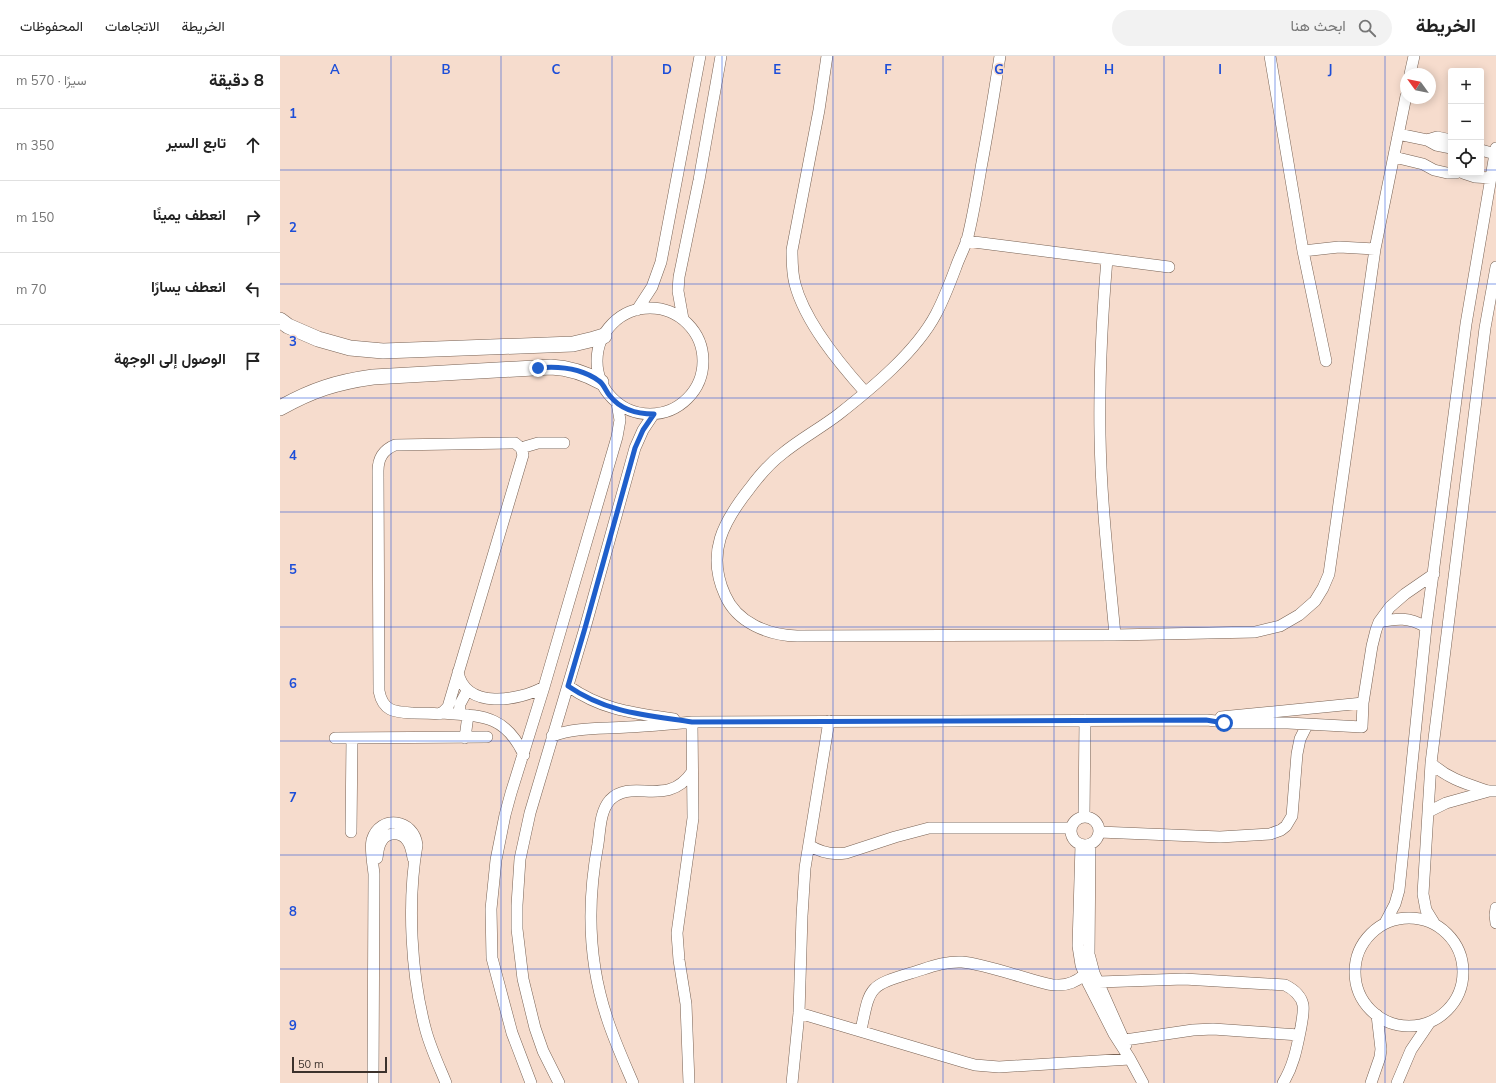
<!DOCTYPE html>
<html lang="ar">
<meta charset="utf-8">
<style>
body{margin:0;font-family:Mulish,Vazirmatn,sans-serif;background:#f2f2f2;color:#222;direction:rtl}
.controls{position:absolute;right:12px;top:12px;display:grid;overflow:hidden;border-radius:4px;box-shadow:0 2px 10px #0003}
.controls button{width:36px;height:36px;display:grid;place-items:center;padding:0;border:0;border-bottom:1px solid #e0e0e0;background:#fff;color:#222;font:20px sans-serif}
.compass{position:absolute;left:1120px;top:12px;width:36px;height:36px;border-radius:50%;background:#fff;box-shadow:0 2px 10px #0003;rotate:303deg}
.scale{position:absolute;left:12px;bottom:10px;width:95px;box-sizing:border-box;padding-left:4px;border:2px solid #3c322c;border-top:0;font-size:11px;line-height:14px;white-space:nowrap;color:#3c322c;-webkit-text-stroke:3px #f6dccd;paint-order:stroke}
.stop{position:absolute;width:12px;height:12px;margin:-9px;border:3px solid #1f5fcb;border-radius:50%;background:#fff}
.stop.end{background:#1f5fcb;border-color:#fff;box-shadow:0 1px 4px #0008}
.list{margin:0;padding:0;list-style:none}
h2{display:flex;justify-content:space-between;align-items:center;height:52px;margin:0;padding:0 16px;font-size:17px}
h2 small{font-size:13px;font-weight:400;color:#767676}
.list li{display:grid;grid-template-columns:26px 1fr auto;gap:12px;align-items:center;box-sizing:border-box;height:72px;padding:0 16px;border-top:1px solid #e0e0e0}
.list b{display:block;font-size:15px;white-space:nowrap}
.list em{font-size:13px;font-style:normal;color:#767676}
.icon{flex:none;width:22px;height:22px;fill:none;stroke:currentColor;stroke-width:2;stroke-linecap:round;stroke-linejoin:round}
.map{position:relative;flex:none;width:1216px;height:1027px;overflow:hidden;direction:ltr}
header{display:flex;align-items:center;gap:24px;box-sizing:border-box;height:56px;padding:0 20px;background:#fff;border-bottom:1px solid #e0e0e0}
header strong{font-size:19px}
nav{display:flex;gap:22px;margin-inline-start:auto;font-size:14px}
.search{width:280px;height:36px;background:#f2f2f2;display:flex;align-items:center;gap:10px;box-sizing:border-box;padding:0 14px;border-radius:22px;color:#767676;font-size:15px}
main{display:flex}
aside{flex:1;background:#fff}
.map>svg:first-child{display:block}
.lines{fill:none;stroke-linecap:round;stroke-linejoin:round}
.street-casing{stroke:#786254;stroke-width:12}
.secondary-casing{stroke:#786254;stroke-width:16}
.street{stroke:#fff;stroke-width:11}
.secondary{stroke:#fff;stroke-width:15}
.route{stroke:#1f5fcb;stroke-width:5}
.grid{fill:none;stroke:#1d4ed8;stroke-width:1;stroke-opacity:0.55}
.grid-label{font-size:13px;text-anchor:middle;font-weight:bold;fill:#1d4ed8;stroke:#f6dccd;stroke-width:3;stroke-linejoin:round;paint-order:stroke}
</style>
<header>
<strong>الخريطة</strong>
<div class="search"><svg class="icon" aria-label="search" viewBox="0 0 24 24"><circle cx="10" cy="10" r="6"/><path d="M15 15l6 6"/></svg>ابحث هنا</div>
<nav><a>الخريطة</a><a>الاتجاهات</a><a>المحفوظات</a></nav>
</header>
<main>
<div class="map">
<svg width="1216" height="1027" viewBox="0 0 1216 1027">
<rect width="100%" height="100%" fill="#f6dccd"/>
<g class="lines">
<defs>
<path id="street" d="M547 0 539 54 512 194C512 206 512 217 515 228 525 266 559 307 585 336
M720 0C714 38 708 75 701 112 697 136 693 161 687 184 684 193 679 202 676 211 670 227 664 243 656 258 636 296 592 332 559 358 541 372 520 383 502 398 490 407 479 420 470 432 443 466 426 497 445 539 457 567 488 579 517 580L835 579 975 576 1000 570 1019 559 1035 545 1043 532 1049 518 1095 193 1126 40
M990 0 1023 195 1046 305
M1130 18 1134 0
M1118 78 1147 84 1156 89 1171 92
M1147 84 1157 81 1171 84
M1201 94 1215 98
M1114 101 1143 108 1154 114 1167 117H1176
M1183 117 1195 121 1211 122
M686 185 889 211
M1023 195 1059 191 1095 193
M827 203C822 262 819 320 820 379 821 446 829 513 835 579
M317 305a53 53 0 1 1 106 0a53 53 0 1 1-106 0Z
M357 254 372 231 381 206 420 0
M403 263 398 235 399 221 419 124 441 0
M235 387 241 392 243 399 168 651 163 656 159 658C150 657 141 657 133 657 115 656 103 656 99 635L98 415C98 402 103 394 115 389Z
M241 392 258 387H284
M1099 566C1117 562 1129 561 1146 571
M178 616C185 654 239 645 264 631
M288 630C322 654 353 657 394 663
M161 657C201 660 225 658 244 699
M179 658 180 648 187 635
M941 661 1083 647
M272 680C297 671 322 673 348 671 369 670 391 668 412 666L927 664 953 667H1008L1082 671 1083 647 1092 590 1096 574 1099 566 1110 551 1125 538 1154 518
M55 682 207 681
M185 682 188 659
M1151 707C1168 723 1187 728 1208 735
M1148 756 1166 747 1209 735H1216
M791 775a14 14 0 1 1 28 0a14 14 0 1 1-28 0Z
M804 761 805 664
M71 776 72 682
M819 776 940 781 990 778 1001 774 1006 770 1012 760 1017 698 1020 683 1027 669
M810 788 809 898 814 917 846 989
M529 789C541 797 552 799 566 797L615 781 649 772H791
M801 789 798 890 801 909 808 927 834 978 850 1003 863 1027
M97 802C98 796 98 791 101 786 106 776 120 775 127 784 131 789 132 796 133 802
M1216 852 1215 859 1216 867
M1075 916a54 54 0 1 1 108 0a54 54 0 1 1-108 0Z
M1105 867 1115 848 1119 834 1146 571 1186 268 1216 92
M1154 867 1146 854 1143 838 1151 707 1205 272 1216 211
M819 926 904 923 1005 929C1013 933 1021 939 1023 949 1024 956 1022 964 1021 971 1017 991 1014 1009 1003 1027
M519 957 684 1006 695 1009 719 1011 850 1003
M581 974C590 931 588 930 631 917 648 912 664 905 682 906 703 908 731 918 753 924 761 926 770 930 779 929 789 929 797 925 804 919
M845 984 913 974 933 973 1019 979
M93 1027 94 818C93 808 90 794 92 784 100 758 134 763 137 789 127 846 131 920 146 975 151 993 159 1010 166 1027
M251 1027 232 977 212 902 211 853 216 804 225 759 231 737 264 631 337 381 340 364 337 347
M279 1027 263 995 255 972 243 923 237 873V849L240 803 250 757 305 572 355 392 363 374 373 359
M353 1027C344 1006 334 984 327 962 308 905 307 846 318 788 320 774 320 755 330 744 352 721 387 753 412 716
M409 1027 406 948 399 904 397 877 413 762 412 666
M512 1027 519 957 522 860 525 812 549 665
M1091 1027 1100 1001 1101 993 1097 959
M1117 1027 1131 994 1150 966"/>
<path id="secondary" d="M0 264 8 270 38 283 70 292 103 295 293 288 314 283 324 280
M0 352C32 334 57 326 93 321L271 311C290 312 305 317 321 326"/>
</defs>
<use href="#street" class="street-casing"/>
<use href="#secondary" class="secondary-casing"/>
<use href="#street" class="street"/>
<use href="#secondary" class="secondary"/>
</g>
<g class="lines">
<path class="route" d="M258 312C279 310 301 312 319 325 324 328 326 336 330 340 341 354 357 358 374 358L363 374 355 392 305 572 288 630C327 657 366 659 412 666L926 664 944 667"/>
</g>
<path class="grid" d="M111 0V1027M221 0V1027M332 0V1027M442 0V1027M553 0V1027M663 0V1027M774 0V1027M884 0V1027M995 0V1027M1105 0V1027M0 114H1171M1201 114H1216M0 228H1216M0 342H1216M0 456H1216M0 571H1216M0 685H1216M0 799H1216M0 913H1216"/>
<g class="grid-label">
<text x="55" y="18">A</text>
<text x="166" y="18">B</text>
<text x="276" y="18">C</text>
<text x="387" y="18">D</text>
<text x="497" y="18">E</text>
<text x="608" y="18">F</text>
<text x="719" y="18">G</text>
<text x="829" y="18">H</text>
<text x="940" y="18">I</text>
<text x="1050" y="18">J</text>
<text x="13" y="62">1</text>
<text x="13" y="176">2</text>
<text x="13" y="290">3</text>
<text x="13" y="404">4</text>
<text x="13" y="518">5</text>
<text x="13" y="632">6</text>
<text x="13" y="746">7</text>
<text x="13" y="860">8</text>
<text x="13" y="974">9</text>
</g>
</svg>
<div class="controls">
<button>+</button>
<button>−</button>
<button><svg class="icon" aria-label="locate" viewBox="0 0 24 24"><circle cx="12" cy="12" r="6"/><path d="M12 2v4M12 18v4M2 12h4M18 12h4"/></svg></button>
</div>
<svg class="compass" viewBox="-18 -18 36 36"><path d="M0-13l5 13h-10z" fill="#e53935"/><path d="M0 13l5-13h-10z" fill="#767676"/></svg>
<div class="scale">50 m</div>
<div class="stop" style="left:944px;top:667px"></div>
<div class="stop end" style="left:258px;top:312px"></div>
</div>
<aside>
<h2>8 دقيقة<small>سيرًا · 570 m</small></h2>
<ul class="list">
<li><svg class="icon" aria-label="ahead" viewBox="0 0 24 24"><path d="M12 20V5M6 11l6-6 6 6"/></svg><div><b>تابع السير</b></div><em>350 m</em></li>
<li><svg class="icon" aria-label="right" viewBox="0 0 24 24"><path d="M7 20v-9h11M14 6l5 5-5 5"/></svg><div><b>انعطف يمينًا</b></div><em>150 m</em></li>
<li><svg class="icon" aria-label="left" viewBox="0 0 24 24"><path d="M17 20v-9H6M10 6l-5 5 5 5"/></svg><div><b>انعطف يسارًا</b></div><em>70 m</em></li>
<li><svg class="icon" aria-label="arrive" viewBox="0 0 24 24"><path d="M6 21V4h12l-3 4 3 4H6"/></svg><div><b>الوصول إلى الوجهة</b></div></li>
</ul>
</aside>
</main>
